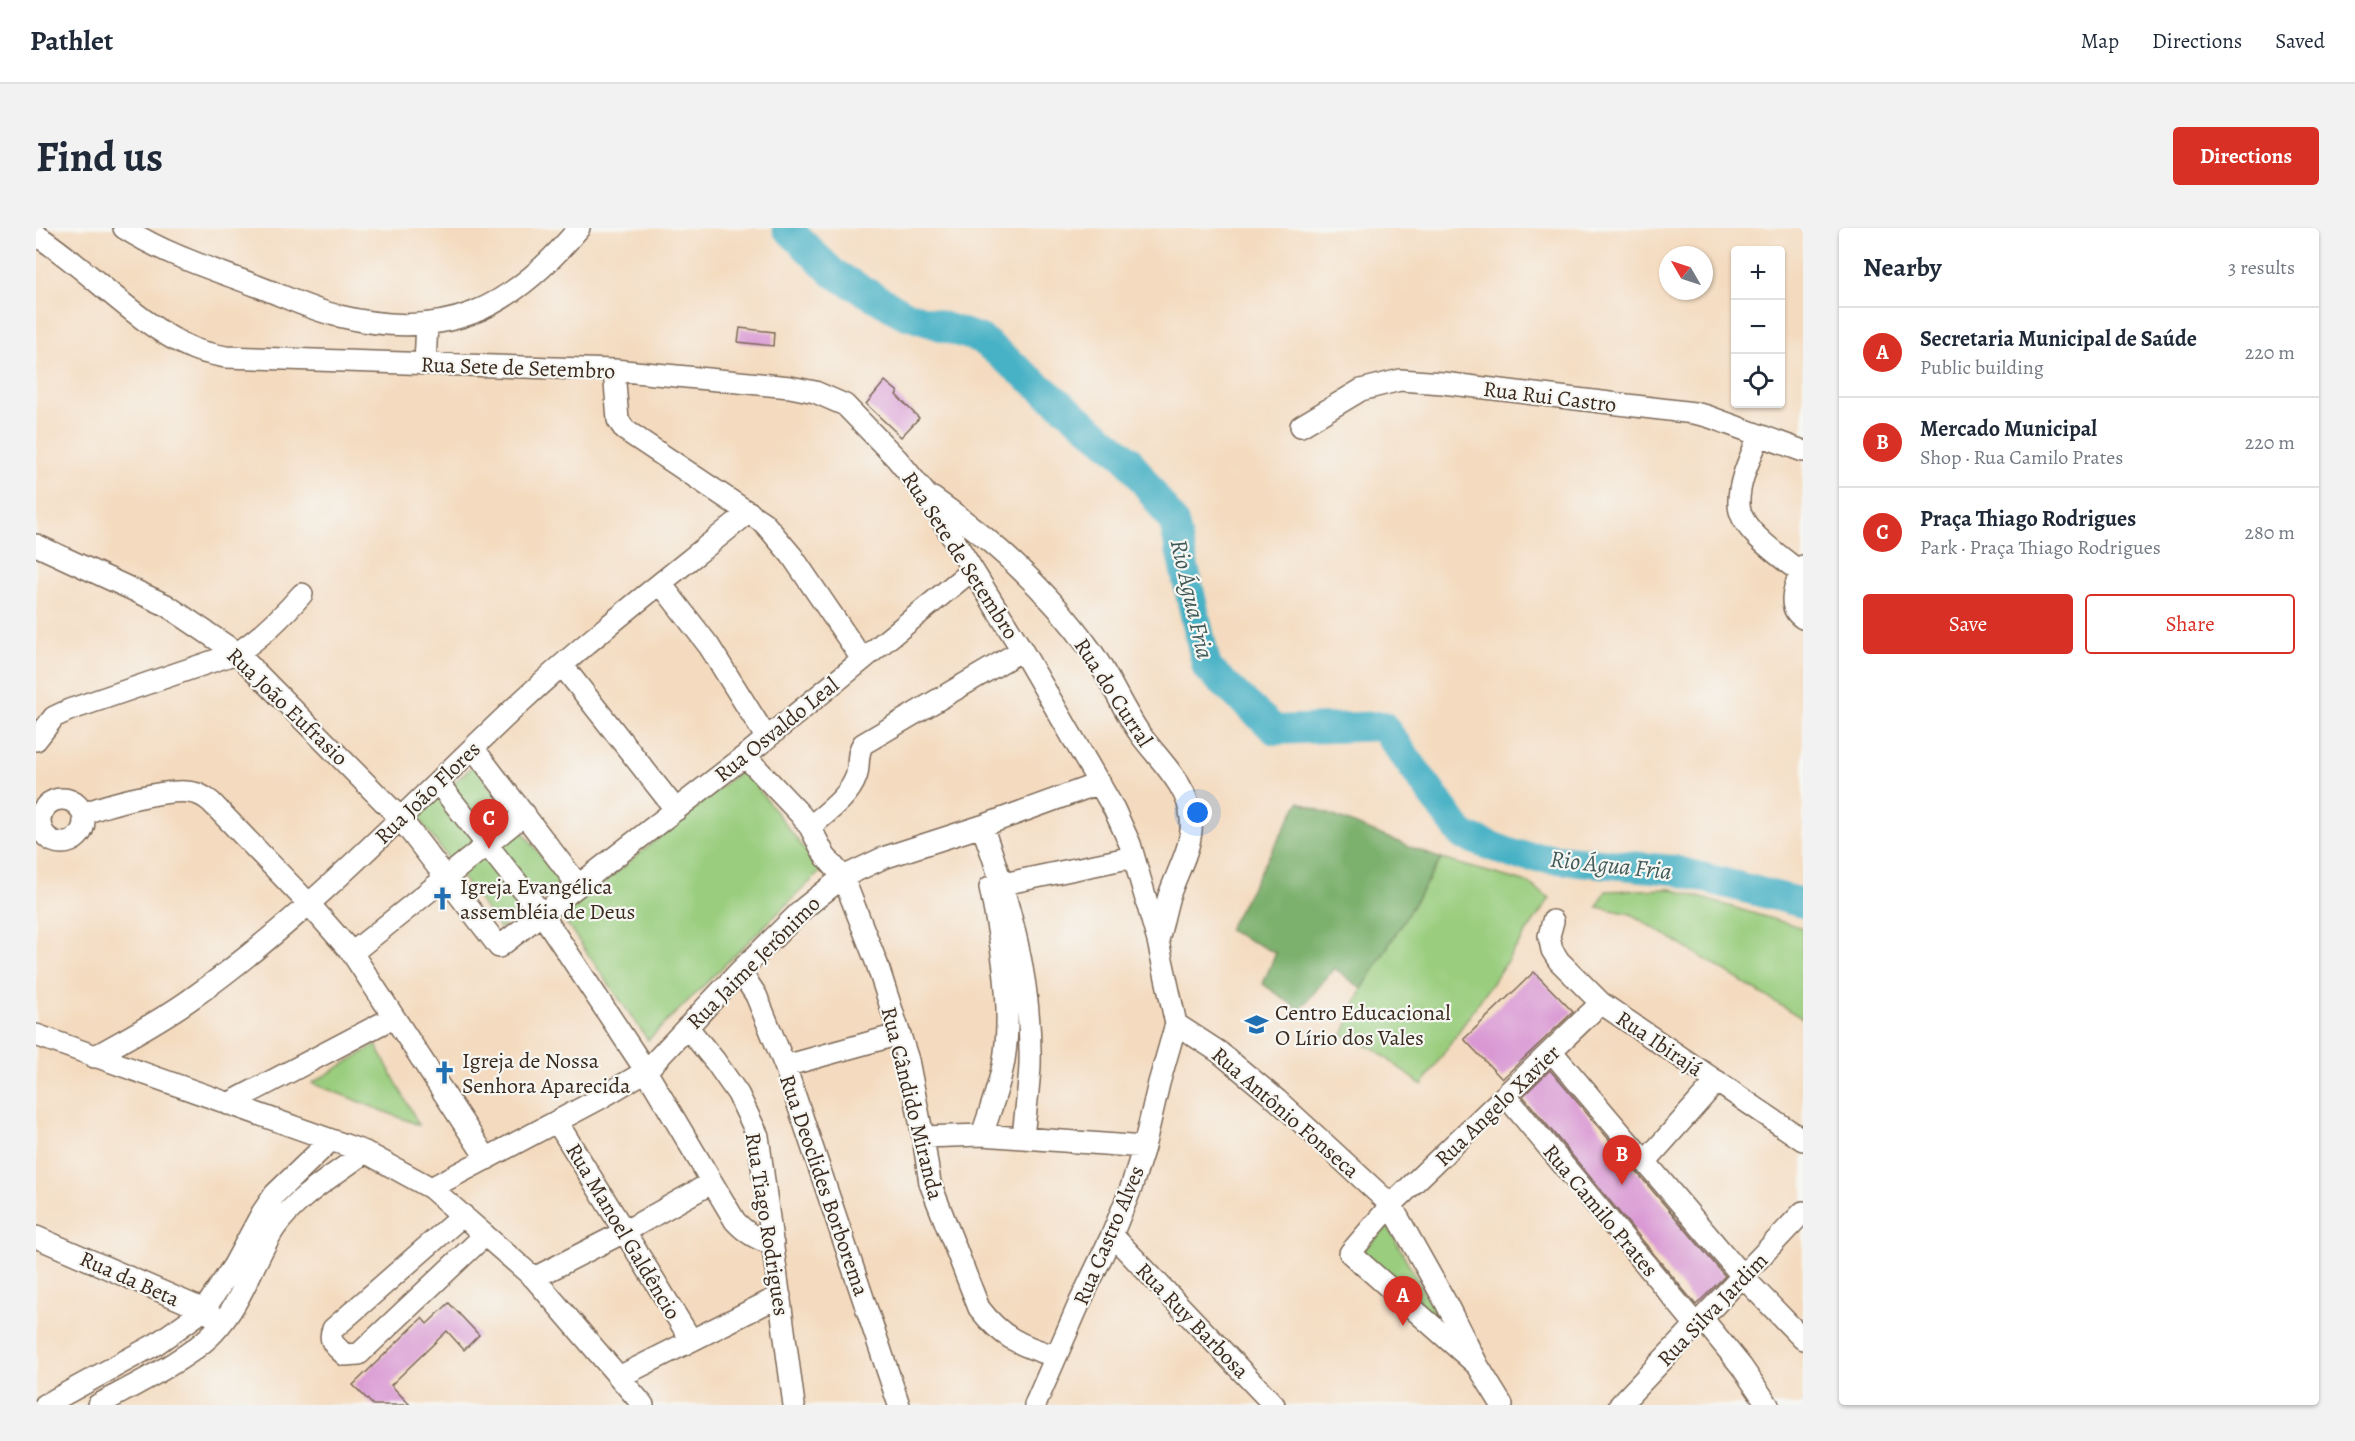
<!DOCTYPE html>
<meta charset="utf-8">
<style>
body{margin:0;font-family:Alegreya,serif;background:#f2f2f3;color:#1f2937}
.controls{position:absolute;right:18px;top:18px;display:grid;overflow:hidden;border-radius:6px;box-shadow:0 2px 4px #0004}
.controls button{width:54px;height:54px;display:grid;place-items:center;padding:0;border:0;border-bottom:2px solid #e0e1e3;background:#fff;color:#1f2937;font:30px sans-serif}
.compass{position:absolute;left:1623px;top:18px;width:54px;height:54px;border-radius:50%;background:#fff;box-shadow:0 2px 4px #0004;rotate:309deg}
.you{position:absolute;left:1162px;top:585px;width:21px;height:21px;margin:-15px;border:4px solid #fff;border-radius:50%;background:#1a73e8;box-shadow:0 0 0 9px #1a73e833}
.badge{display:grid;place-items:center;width:39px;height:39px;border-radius:50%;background:#d93025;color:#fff;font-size:20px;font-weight:700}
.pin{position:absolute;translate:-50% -50px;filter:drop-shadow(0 2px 3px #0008)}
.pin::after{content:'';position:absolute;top:32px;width:21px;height:18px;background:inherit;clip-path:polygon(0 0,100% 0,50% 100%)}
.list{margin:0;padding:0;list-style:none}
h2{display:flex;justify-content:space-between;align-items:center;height:78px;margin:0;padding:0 24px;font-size:26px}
h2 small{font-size:20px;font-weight:400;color:#747a83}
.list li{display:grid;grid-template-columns:39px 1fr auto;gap:18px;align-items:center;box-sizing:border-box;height:90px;padding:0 24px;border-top:2px solid #e0e1e3}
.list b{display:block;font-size:22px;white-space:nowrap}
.list p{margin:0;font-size:20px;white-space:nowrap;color:#747a83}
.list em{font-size:20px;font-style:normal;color:#747a83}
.actions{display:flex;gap:12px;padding:18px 24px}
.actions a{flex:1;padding:14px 0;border:2px solid #d93025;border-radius:6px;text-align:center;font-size:21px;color:#d93025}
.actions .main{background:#d93025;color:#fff}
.icon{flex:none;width:33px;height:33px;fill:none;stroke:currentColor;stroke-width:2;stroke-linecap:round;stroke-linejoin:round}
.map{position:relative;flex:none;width:1767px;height:1177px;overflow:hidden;border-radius:6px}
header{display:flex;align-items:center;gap:36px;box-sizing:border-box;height:84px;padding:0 30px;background:#fff;border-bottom:2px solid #e0e1e3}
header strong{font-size:28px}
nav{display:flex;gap:33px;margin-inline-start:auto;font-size:21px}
.intro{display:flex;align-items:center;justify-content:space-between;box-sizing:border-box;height:144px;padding:0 36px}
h1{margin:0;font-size:42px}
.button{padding:15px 27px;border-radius:6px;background:#d93025;color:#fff;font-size:21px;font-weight:700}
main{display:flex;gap:36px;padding:0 36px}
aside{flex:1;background:#fff;border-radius:6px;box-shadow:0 2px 4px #0004}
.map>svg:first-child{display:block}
.green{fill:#9acd7e;stroke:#6a7c4e;stroke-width:1.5}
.forest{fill:#7bb06d;stroke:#5b6d46;stroke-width:1.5}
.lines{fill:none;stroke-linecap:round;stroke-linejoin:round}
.river{stroke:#47b1c5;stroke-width:30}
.building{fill:#d998d3}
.minor-casing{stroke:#7c6857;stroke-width:24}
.minor{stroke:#fff;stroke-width:21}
.labels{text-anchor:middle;stroke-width:4.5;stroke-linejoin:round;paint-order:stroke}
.street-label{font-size:22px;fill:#3b2a1e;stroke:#f6f6f2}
.poi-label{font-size:22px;fill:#3b2a1e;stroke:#f6f6f2;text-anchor:start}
.water-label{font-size:24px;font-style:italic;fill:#3f5958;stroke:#f6f6f2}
</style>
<header>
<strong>Pathlet</strong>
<nav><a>Map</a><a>Directions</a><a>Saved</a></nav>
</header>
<div class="intro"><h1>Find us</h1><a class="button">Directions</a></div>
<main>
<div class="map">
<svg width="1767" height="1177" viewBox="0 0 1767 1177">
<rect width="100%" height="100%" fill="#f6f6f2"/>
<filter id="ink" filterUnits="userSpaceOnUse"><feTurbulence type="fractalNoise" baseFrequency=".0167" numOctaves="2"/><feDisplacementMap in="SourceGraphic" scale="12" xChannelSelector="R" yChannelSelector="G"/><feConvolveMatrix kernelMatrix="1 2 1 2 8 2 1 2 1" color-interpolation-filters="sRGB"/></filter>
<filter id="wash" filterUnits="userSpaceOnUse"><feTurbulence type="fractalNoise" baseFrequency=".008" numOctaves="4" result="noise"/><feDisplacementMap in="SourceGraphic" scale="24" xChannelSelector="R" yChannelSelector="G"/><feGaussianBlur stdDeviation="1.35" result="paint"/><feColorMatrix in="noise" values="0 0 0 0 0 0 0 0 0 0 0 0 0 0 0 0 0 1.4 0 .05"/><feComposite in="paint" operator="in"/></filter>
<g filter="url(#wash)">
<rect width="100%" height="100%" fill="#f4dbc0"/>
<path class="green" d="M438 537 524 654 464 701 381 588Z
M707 541 785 643 612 812 526 689Z
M1405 631 1492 655 1514 670 1386 857 1337 820 1307 807 1326 761Z
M1635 661 1767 700V791L1595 686 1561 679 1570 663Z
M340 817 383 897 276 855Z
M1352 998 1406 1098 1325 1025Z"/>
<path class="forest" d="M1263 574 1405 631 1326 761 1298 740 1264 782 1227 756 1240 725 1192 702Z"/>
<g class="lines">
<path class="river" d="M751 0 797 45 868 86 945 111 1092 231 1138 295 1171 440 1239 502 1347 498 1426 607 1479 627 1638 642 1767 675"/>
</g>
<g id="blocks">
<path class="building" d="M704 100 738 104 737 118 702 114Z
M849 153 862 164 860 167 883 190 865 209 830 176Z
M1498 744 1537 784 1466 851 1428 811Z
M1514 842 1689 1048 1660 1077 1487 868Z
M413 1075 443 1107 428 1122 411 1103 355 1157 374 1177H337L317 1157 386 1090 391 1096Z"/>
</g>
</g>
<g filter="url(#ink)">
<use href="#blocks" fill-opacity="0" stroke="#7c6857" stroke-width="1.5"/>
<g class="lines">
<defs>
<path id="minor" d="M88 0C128 26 176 41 221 58 248 68 275 82 303 88 409 114 475 82 543 0
M0 7C52 40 102 98 158 121 168 125 180 127 190 129L578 142 754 159 779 164 809 177 861 231 889 265 986 422 1078 581 1094 616 1122 713 1140 796 1123 855 1108 919 1095 960 1076 1007 1043 1076 999 1177
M389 135 391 96
M578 142 582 192 589 202 728 295 756 328 826 431
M1265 198 1325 162 1364 152 1407 155 1658 185 1671 188 1767 223
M1723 208C1715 229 1702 253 1703 276 1703 302 1746 329 1765 345
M897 270C957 312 1013 363 1056 424 1074 450 1086 480 1104 506 1122 531 1153 558 1155 590 1158 617 1141 643 1133 668 1129 682 1126 697 1122 712
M0 317 130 377 201 425 364 590 463 719 709 528 936 342
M1767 338C1761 355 1748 378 1767 390
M625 356 673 418 730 509
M526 437 640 582
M0 512 18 489 33 482 201 425C227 408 246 389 266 366
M437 520 542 657
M709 528 764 586 774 599 789 628 807 649 841 736 872 832 887 909 894 955 943 1080C965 1109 985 1118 1019 1128
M402 555 506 686 610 843 699 993C710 1005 721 1012 737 1016
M4 593a22 22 0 1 1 44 0a22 22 0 1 1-44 0Z
M48 586C70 576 135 559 158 565 164 566 170 570 175 574L273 676 316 725 451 931
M946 598C974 674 996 755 994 837 993 861 989 886 987 910
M774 599C790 585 813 569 820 549 824 538 820 526 827 516L986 422
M967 656 1097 629
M1517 693 1513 708 1516 722 1523 733 1565 775 1767 912
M316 725 489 586
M704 743 720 767 749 838 863 1177
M1140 796 1183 824 1241 872 1355 977 1409 1073 1442 1138 1466 1177
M651 799 679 833 702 866 722 908 758 1177
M0 807 329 924 395 960 498 1050 607 1177
M1516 824 1707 1049 1767 1111
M58 829C90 811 122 794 152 773 274 687 377 575 486 473 558 406 637 346 713 284
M749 838 864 806
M1470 868 1660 1097
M192 876 358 789
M521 894 655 1112
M946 907C954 882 964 857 968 832 977 775 965 714 954 659
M887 909 946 907 1108 919
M1609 934 1681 853
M395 960 563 871 610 843 704 743 768 680 807 649 847 630 946 598 1064 555
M427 987 297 1101C291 1114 301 1119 309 1127L323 1126 449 1007
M1076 1007 1238 1177
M0 1009 168 1082 177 1088
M498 1050 588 1004 675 955
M1666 1090 1705 1138 1732 1177
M1442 1138 1314 1025 1355 977 1565 775
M583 1149 744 1068
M9 1177 120 1116 168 1082 198 1037 226 985 239 966 295 912
M62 1177C96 1158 153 1131 178 1104 206 1075 217 1034 238 1001 260 969 299 947 329 924
M1584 1177 1767 984"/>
</defs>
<use href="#minor" class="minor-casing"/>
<use href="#minor" class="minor"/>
</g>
</g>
<defs>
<symbol id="church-bare" viewBox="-9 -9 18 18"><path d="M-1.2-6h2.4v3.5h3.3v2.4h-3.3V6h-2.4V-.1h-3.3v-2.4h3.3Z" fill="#1f6fb2" stroke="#f6f6f2" stroke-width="2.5" paint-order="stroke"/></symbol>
<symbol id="school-bare" viewBox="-9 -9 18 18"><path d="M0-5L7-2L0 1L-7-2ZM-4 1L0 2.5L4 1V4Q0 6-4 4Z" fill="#1f6fb2" stroke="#f6f6f2" stroke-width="2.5" paint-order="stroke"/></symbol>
</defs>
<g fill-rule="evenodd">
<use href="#church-bare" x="390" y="654" width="33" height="33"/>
<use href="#school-bare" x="1204" y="780" width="33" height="33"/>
<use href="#church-bare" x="392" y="828" width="33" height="33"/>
</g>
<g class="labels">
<g class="street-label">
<text transform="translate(482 139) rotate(2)" y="8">Rua Sete de Setembro</text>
<text transform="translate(1514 168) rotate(7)" y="8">Rua Rui Castro</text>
<text transform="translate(925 327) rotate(57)" y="8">Rua Sete de Setembro</text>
<text transform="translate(1078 464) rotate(57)" y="8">Rua do Curral</text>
<text transform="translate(252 478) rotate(44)" y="8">Rua João Eufrasio</text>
<text transform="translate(740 501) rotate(-39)" y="8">Rua Osvaldo Leal</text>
<text transform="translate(391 564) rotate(-44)" y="8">Rua João Flores</text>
<text transform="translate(717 734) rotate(-45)" y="8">Rua Jaime Jerônimo</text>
<text transform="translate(1624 815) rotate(34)" y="8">Rua Ibirajá</text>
<text transform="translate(877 875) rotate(76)" y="8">Rua Cândido Miranda</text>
<text transform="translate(1461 877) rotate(-44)" y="8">Rua Angelo Xavier</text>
<text transform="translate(1250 884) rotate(41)" y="8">Rua Antônio Fonseca</text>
<text transform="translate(789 957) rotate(71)" y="8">Rua Deoclides Borborema</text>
<text transform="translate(1565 982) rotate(50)" y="8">Rua Camilo Prates</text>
<text transform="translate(732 996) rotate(81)" y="8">Rua Tiago Rodrigues</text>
<text transform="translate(588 1003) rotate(59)" y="8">Rua Manoel Galdêncio</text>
<text transform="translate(1072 1007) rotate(-67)" y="8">Rua Castro Alves</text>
<text transform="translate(94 1050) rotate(24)" y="8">Rua da Beta</text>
<text transform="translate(1676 1081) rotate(-46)" y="8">Rua Silva Jardim</text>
<text transform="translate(1157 1092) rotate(46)" y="8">Rua Ruy Barbosa</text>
</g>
<g class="poi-label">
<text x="424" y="666">Igreja Evangélica<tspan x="424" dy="25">assembléia de Deus</tspan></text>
<text x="1239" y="792">Centro Educacional<tspan x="1239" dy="25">O Lírio dos Vales</tspan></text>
<text x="426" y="840">Igreja de Nossa<tspan x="426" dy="25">Senhora Aparecida</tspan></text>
</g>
<g class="water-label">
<text transform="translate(1156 371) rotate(77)" y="8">Rio Água Fria</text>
<text transform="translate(1575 637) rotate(6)" y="8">Rio Água Fria</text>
</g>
</g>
</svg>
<div class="controls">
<button>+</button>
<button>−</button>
<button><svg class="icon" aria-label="locate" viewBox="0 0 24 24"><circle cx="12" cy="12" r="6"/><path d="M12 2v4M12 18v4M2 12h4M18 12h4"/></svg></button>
</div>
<svg class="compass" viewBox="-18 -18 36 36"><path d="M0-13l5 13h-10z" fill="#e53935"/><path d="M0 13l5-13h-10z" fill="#747a83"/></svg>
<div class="you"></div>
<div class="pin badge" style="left:1367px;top:1098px">A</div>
<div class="pin badge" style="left:1586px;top:957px">B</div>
<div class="pin badge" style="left:453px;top:621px">C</div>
</div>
<aside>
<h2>Nearby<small>3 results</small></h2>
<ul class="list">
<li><span class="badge">A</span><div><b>Secretaria Municipal de Saúde</b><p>Public building</p></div><em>220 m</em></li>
<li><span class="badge">B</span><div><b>Mercado Municipal</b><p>Shop · Rua Camilo Prates</p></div><em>220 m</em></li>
<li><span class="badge">C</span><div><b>Praça Thiago Rodrigues</b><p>Park · Praça Thiago Rodrigues</p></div><em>280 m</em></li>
</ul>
<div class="actions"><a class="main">Save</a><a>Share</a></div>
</aside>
</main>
